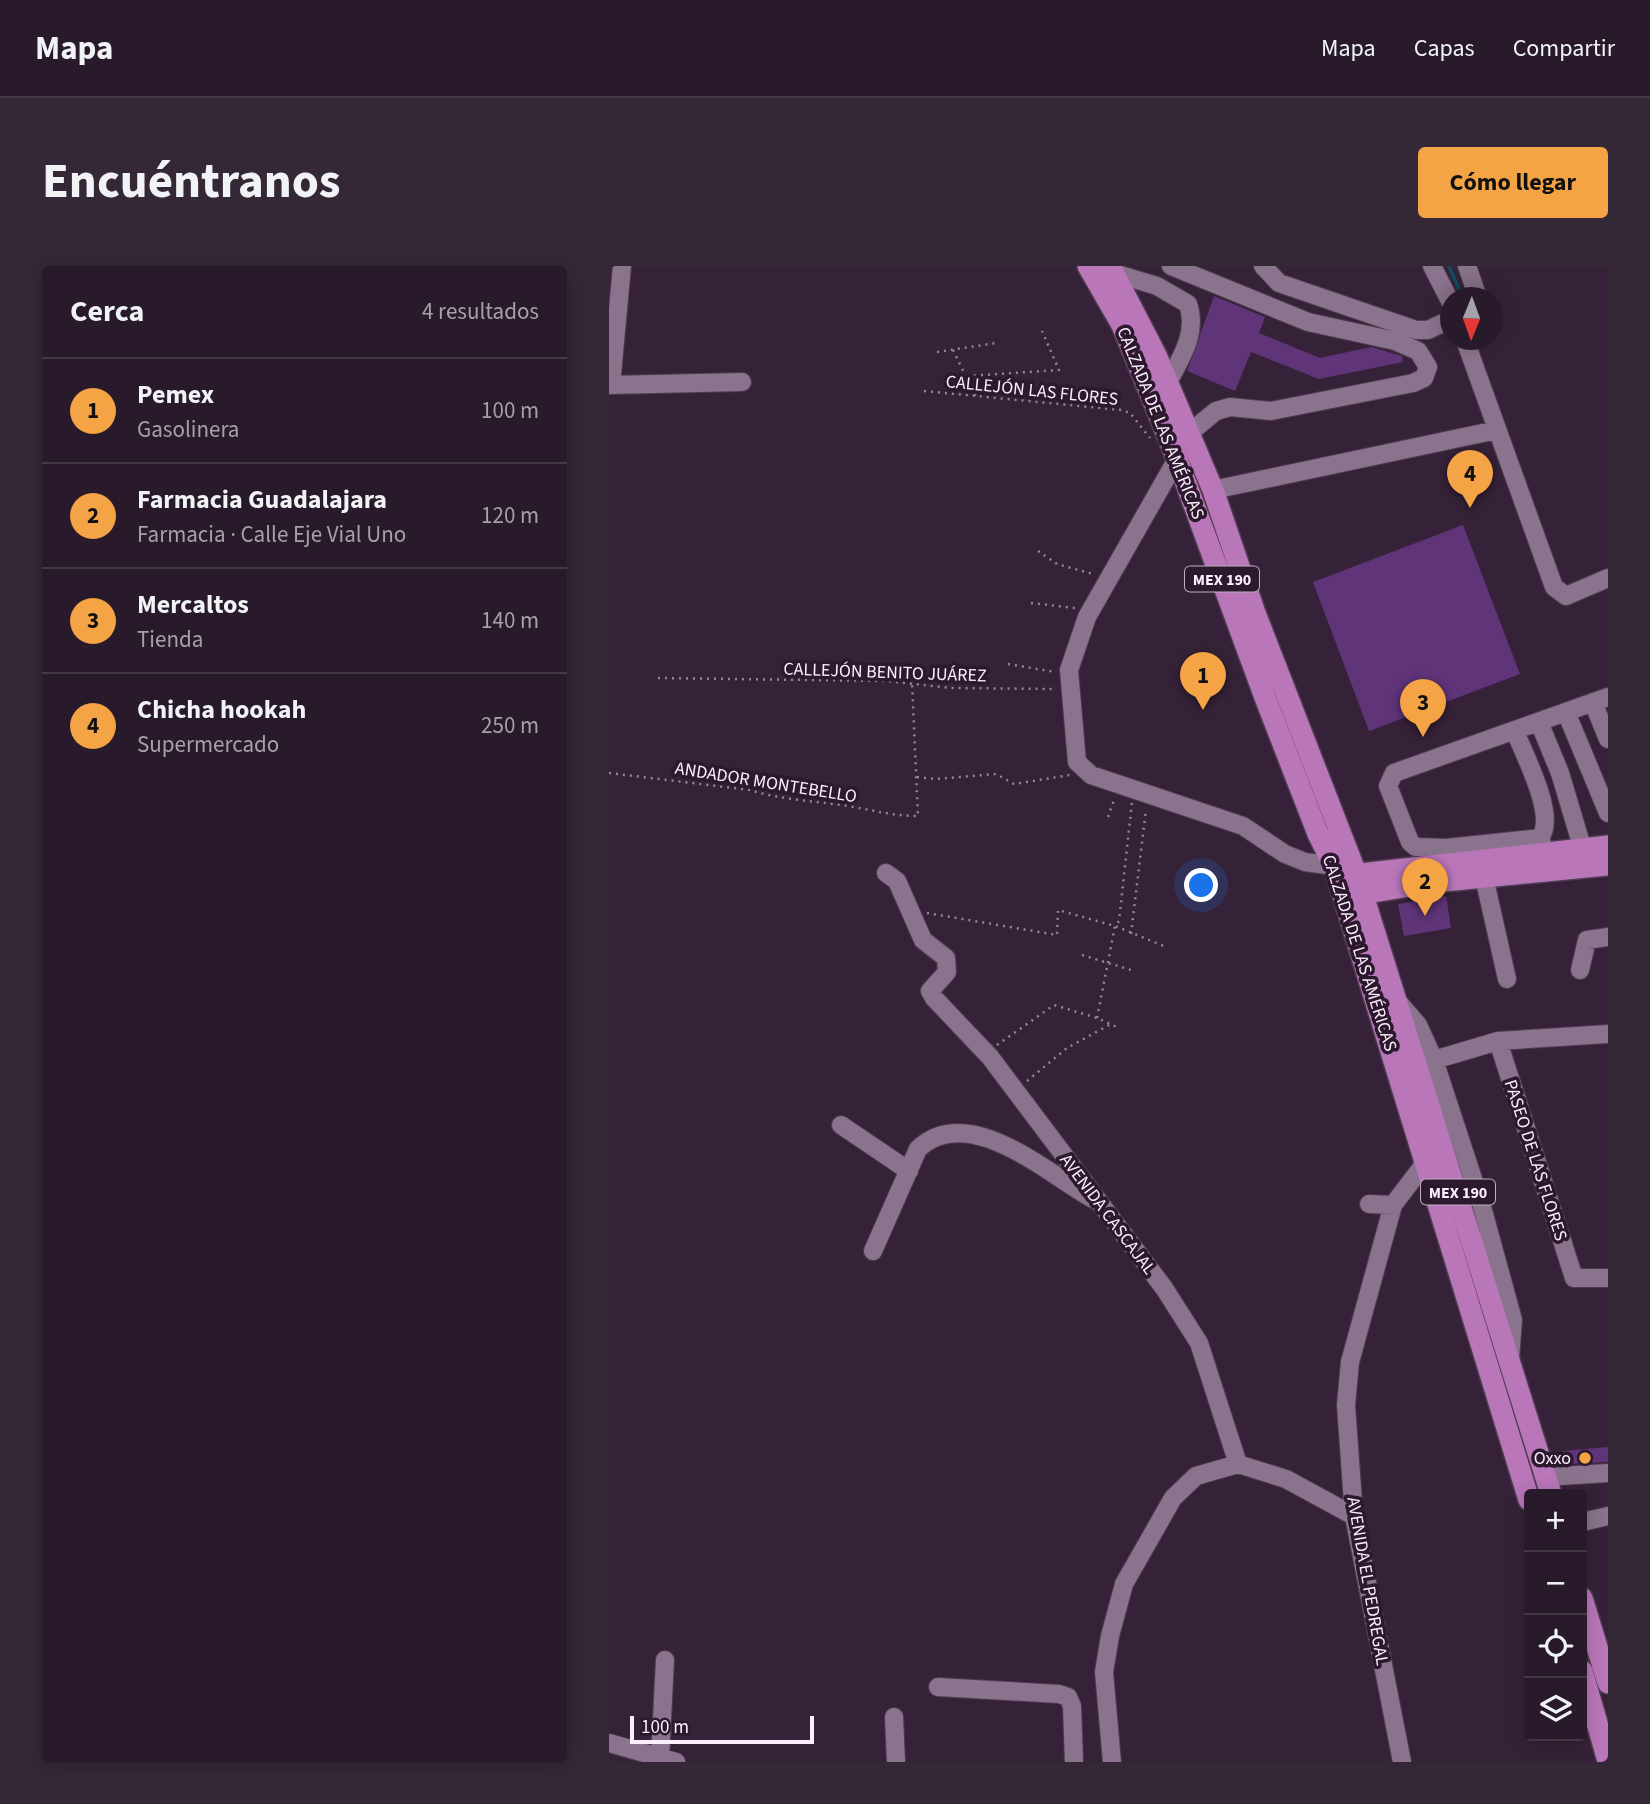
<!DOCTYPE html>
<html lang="es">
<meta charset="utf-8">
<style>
body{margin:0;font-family:"Source Sans 3",sans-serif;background:#342736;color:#f1f3f6}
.controls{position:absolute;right:21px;bottom:21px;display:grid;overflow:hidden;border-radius:7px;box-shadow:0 4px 18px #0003}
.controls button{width:63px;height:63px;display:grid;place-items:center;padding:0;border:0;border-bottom:2px solid #443847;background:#281a2a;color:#f1f3f6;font:35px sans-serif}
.compass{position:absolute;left:831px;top:21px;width:63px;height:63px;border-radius:50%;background:#281a2a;box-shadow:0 4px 18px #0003;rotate:181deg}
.scale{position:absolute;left:21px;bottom:18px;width:184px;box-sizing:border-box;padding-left:7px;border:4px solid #fceefd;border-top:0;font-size:19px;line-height:24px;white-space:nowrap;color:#fceefd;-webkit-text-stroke:5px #2c192e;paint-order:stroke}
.you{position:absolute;left:593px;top:620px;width:24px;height:24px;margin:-18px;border:5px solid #fff;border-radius:50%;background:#1a73e8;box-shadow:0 0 0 10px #1a73e833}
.badge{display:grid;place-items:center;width:46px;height:46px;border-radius:50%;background:#f4a345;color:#111;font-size:23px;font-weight:700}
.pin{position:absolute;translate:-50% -58px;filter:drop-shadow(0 2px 4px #0008)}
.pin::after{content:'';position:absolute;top:37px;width:24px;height:21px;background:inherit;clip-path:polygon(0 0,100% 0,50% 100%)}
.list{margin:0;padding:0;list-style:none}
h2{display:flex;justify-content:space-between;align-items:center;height:91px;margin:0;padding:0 28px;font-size:30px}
h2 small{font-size:23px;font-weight:400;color:#a5a1a8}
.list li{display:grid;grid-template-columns:46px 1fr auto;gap:21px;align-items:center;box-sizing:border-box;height:105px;padding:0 28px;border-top:2px solid #443847}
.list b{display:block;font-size:26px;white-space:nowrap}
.list p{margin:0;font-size:23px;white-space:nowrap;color:#a5a1a8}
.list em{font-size:23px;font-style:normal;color:#a5a1a8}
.icon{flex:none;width:38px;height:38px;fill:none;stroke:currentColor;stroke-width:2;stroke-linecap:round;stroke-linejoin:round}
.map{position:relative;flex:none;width:999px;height:1496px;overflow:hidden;border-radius:7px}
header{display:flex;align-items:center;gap:42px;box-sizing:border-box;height:98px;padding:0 35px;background:#281a2a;border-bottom:2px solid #443847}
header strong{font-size:33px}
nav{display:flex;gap:38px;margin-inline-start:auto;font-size:24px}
.intro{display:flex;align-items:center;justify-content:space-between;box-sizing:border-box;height:168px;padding:0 42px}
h1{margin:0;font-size:49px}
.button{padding:18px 32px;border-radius:7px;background:#f4a345;color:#111;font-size:24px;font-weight:700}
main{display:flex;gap:42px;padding:0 42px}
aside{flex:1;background:#281a2a;border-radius:7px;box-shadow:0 4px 18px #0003}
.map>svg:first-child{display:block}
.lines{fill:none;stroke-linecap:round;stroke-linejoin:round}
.stream{stroke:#0e4d65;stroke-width:3.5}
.building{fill:#5f3479}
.minor-casing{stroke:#4e3d50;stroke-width:20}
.major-casing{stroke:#4e3d50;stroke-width:24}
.path{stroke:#968597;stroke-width:2.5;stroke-dasharray:2 5;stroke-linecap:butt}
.minor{stroke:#8a738c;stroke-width:18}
.major{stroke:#b976b9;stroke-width:21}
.poi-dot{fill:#f4a345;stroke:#2c192e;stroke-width:2.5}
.labels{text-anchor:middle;stroke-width:7;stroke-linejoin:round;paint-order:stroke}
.shield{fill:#2c192e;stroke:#beaebf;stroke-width:2}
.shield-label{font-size:16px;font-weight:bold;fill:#fceefd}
.street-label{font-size:18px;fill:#fceefd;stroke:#2c192e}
.poi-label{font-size:18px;fill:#fceefd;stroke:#2c192e;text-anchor:end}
</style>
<header>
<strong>Mapa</strong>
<nav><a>Mapa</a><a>Capas</a><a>Compartir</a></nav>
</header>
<div class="intro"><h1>Encuéntranos</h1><a class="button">Cómo llegar</a></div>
<main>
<aside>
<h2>Cerca<small>4 resultados</small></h2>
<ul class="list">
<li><span class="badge">1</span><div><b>Pemex</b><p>Gasolinera</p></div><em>100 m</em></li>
<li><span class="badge">2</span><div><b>Farmacia Guadalajara</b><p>Farmacia · Calle Eje Vial Uno</p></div><em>120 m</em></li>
<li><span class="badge">3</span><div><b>Mercaltos</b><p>Tienda</p></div><em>140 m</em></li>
<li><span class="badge">4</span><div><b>Chicha hookah</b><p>Supermercado</p></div><em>250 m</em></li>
</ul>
</aside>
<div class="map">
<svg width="999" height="1496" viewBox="0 0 999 1496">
<rect width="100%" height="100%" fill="#362238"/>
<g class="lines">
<path class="stream" d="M840 0 850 23"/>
</g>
<path class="building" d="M605 30 656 51 650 67 711 92 762 81 793 90 794 96 710 113 642 86 626 125 578 105Z
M854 259 911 408 760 465 704 316Z
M837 630 842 662 795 670 789 638Z
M999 1181V1196L955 1198 953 1185Z"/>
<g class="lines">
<defs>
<path id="minor" d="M562 0 699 56 786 75 809 85 819 101 815 112 804 117 662 145 621 141 607 145 579 168
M654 0 670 17 807 64H819L842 53
M823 0 842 37
M858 0 867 26 864 32
M505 7 548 20 579 38C589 67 572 92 558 118
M856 74 945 321 957 330 999 312
M0 119 133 116
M2 119 13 0
M568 193 478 351 460 404 468 496 482 509 634 560 676 588 696 596 725 600 735 597
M604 224 888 164
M984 436 999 473
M957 446 999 547
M930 456 951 507 977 594
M906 465C916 491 948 550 931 572
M936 586 931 572 837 582 807 581 801 576 779 520 785 507 999 431
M277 607 288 615 314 674 337 692 338 706 321 725 325 732 381 791 555 1022 590 1077 629 1198
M875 611 898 713
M971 704 978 674 999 671
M790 737 809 759 825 794 872 937 904 1054 901 1093
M889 775 965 1012H999
M825 794 889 775 999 768
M232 859 300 905
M760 938 784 939
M264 985 309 883C359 835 439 908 484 933
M629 1198 677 1213 745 1250
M936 1211 999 1207
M973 1256 999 1250
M329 1421 450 1428 459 1431 463 1440 465 1496
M285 1451 287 1496
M0 1477 67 1496
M51 1492 56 1394
M503 1496 495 1406 501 1370 515 1318 564 1232 587 1210 629 1198
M793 1496 745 1250 737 1139 741 1096 784 939 816 897"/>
<path id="major" d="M479 0 513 59 568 193 657 434 709 568 725 600 920 1234
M501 0 547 89 604 224 646 347 747 607 942 1228
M733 610 999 580
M740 630 825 616 999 599
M973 1332 999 1417
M973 1405 999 1495"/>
</defs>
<use href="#minor" class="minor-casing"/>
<use href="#major" class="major-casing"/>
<path class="path" d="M344 84 367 131
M328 86 387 77
M358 110 450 104 433 65
M315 125 512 144 521 147 541 172
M429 285 448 298 484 308
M422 337 466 342
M399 398 446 406
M49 412 277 415 342 422 446 423
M0 507 141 524C172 534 206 535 239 540 263 544 284 550 309 550L303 417
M308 511 327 513 387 508 405 518 461 509
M499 551 506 531
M318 647 448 669 449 644 506 660 557 681
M522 668 537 543
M473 689 522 704
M488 752 506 660 510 655 523 536
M388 779 445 739 488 752 510 762
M418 815 458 782 502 758"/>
<use href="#minor" class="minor"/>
<use href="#major" class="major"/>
</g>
<circle class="poi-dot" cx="976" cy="1192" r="7"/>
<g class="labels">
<g class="shield">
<rect x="576" y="300.5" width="74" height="25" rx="5"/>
<rect x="812" y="913.5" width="74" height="25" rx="5"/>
</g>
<g class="shield-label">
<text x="613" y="319">MEX 190</text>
<text x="849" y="932">MEX 190</text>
</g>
<g class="street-label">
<text transform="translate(423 124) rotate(6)" y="6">CALLEJÓN LAS FLORES</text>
<text transform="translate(552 157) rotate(68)" y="6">CALZADA DE LAS AMÉRICAS</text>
<text transform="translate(276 406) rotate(2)" y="6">CALLEJÓN BENITO JUÁREZ</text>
<text transform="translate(157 516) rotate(9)" y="6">ANDADOR MONTEBELLO</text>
<text transform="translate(751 687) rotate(72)" y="6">CALZADA DE LAS AMÉRICAS</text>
<text transform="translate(927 894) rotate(72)" y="6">PASEO DE LAS FLORES</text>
<text transform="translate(499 948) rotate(53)" y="6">AVENIDA CASCAJAL</text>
<text transform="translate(759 1315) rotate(80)" y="6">AVENIDA EL PEDREGAL</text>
</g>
<g class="poi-label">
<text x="962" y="1198">Oxxo</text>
</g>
</g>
</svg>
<div class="controls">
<button>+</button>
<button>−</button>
<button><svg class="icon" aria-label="locate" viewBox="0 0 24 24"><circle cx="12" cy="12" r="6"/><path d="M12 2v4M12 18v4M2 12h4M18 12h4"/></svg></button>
<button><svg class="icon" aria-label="layers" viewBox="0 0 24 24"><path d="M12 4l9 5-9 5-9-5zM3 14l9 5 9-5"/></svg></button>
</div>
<svg class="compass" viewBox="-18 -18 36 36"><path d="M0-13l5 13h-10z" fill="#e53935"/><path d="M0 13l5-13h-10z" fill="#a5a1a8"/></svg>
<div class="scale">100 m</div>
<div class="you"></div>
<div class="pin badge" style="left:594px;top:444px">1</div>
<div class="pin badge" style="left:816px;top:650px">2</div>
<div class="pin badge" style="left:814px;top:471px">3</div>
<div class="pin badge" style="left:861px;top:242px">4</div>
</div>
</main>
